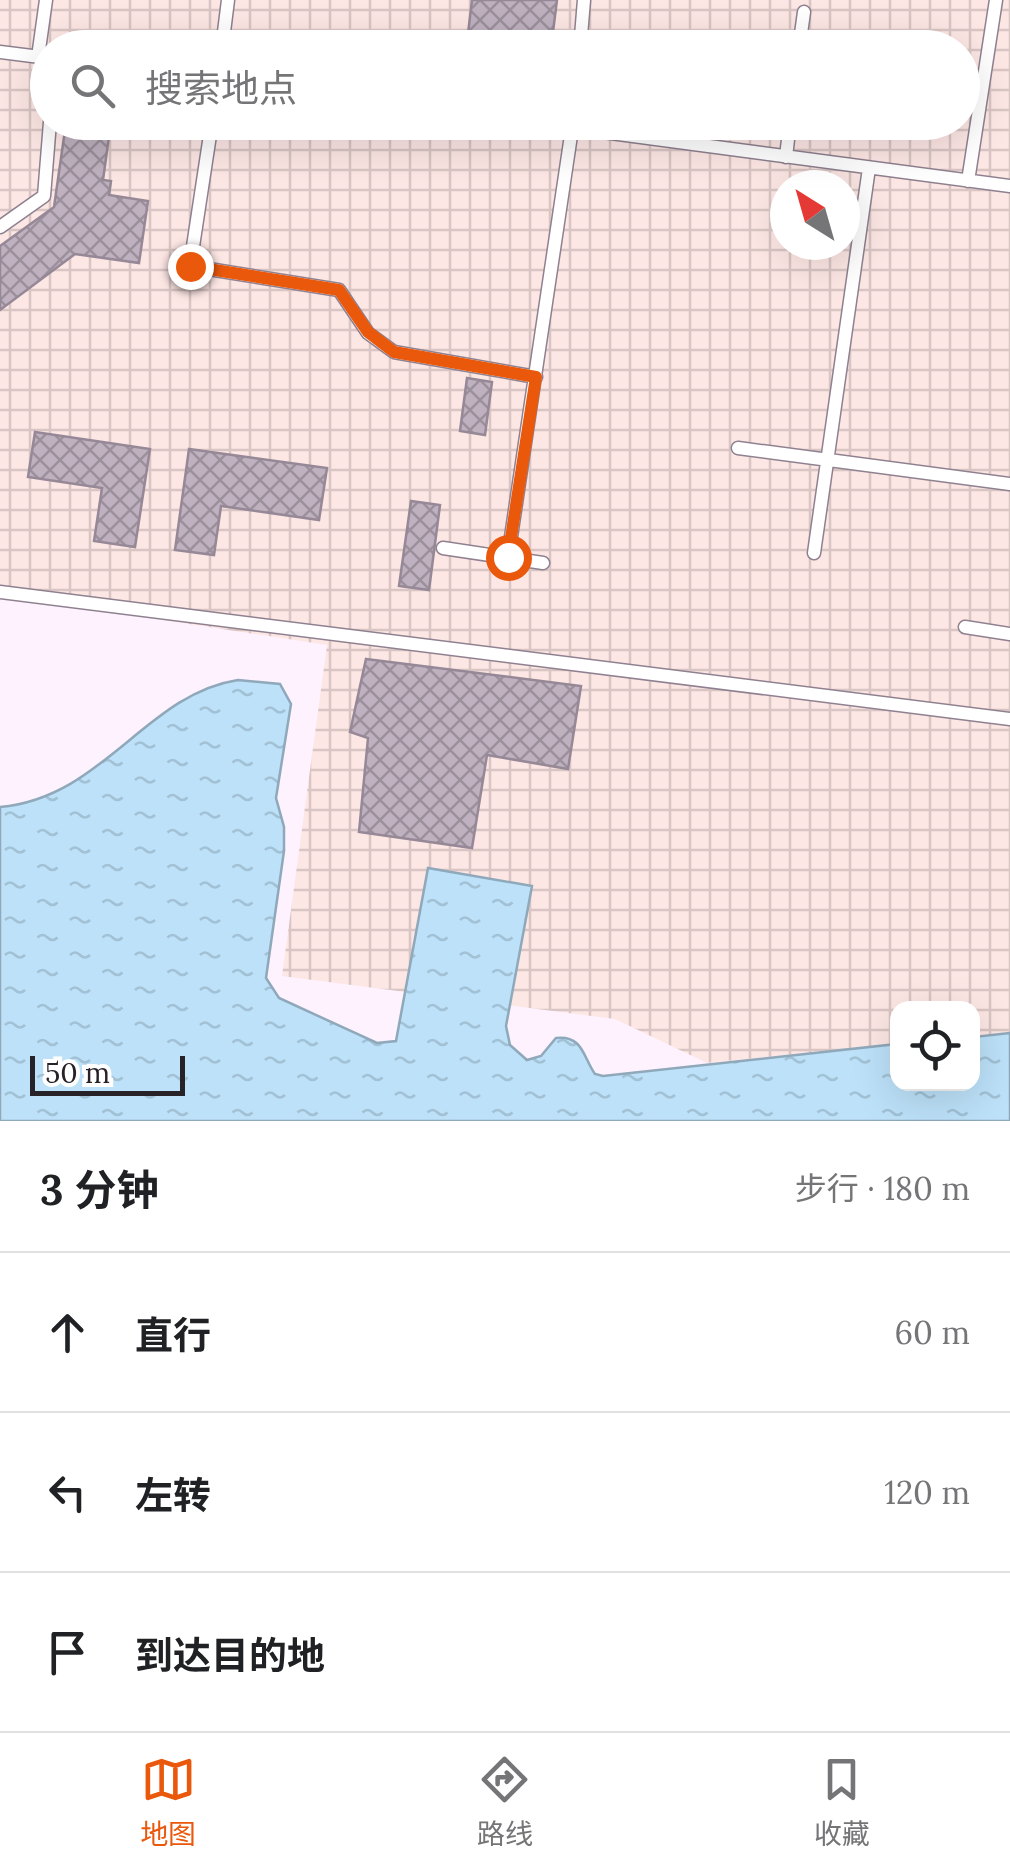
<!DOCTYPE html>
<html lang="zh">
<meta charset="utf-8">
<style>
body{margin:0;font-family:Lora,"Noto Sans SC",serif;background:#f2f2f2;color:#202124}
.controls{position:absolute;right:30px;bottom:30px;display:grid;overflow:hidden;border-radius:20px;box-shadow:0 10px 40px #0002}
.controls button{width:90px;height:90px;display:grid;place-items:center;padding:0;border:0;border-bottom:2px solid #e0e0e0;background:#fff;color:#202124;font:50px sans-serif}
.compass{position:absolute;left:770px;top:170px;width:90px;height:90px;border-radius:50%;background:#fff;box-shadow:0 10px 40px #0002;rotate:323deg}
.scale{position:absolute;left:30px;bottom:25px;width:155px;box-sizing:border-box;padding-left:10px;border:5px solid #272227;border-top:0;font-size:28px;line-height:35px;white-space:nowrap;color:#272227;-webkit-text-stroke:8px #fff;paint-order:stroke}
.stop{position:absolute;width:30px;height:30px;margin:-22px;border:8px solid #ea580c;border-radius:50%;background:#fff}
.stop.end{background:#ea580c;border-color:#fff;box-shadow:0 2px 10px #0008}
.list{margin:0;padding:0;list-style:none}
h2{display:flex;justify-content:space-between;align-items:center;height:130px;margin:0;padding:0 40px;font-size:42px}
h2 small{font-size:32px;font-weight:400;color:#757577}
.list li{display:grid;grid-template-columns:65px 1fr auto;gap:30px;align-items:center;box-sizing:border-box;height:160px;padding:0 40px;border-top:2px solid #e0e0e0}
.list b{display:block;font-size:38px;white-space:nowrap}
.list em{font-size:32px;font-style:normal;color:#757577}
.icon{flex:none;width:55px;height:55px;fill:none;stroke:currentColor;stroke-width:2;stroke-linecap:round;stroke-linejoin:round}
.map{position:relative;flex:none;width:1010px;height:1121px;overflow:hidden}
.search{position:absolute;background:#fff;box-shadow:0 10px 40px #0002;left:30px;right:30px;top:30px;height:110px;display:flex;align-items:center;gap:25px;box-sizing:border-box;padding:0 35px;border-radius:55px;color:#757577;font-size:38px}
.sheet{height:610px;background:#fff}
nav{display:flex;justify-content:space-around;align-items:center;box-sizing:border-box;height:140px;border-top:2px solid #e0e0e0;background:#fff;font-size:28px;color:#757577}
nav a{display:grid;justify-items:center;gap:5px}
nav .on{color:#ea580c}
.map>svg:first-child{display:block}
.industrial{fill:url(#industrial-grid);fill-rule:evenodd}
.water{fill:url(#water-ripples);stroke:#8fa8ba;stroke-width:2.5}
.building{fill:url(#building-cross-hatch);stroke:#968896;stroke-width:2.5}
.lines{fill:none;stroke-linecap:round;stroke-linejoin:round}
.lane-casing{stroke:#8f818f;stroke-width:15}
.lane{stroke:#fff;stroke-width:12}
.route{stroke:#ea580c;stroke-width:12}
</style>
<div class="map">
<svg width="1010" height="1121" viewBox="0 0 1010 1121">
<defs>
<pattern id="industrial-grid" width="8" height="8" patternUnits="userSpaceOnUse" patternTransform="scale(2.5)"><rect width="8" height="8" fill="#fde7e5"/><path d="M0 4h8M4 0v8" fill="none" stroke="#d9c6c4"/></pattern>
<pattern id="water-ripples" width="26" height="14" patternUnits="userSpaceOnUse" patternTransform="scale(2.5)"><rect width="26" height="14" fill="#bce1f9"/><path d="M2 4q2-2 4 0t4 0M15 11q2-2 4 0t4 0" fill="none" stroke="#a2c1d5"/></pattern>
<pattern id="building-cross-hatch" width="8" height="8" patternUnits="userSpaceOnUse" patternTransform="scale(2.5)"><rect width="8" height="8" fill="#bfb1bf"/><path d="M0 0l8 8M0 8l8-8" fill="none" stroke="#9b909b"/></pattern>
</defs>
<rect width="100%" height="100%" fill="#fef2fe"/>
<path class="industrial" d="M0 0H1010V1033L973 1037 972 1008H898L897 1044 707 1063 615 1019 282 976 327 645 0 595ZM48 48H962V122H48ZM785 185H845V245H785Z"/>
<path class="water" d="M238 680 280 684 291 704 276 798 284 827V851L266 978 279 998 377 1043 396 1041 428 868 532 886 506 1026 510 1045 527 1060 541 1056 556 1038C583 1035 583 1057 595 1074L603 1076 897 1044 898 1084H972L973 1037 1010 1033V1121H0V807C103 798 146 694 238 680Z"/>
<path class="building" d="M472 0H557L551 48H498L467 42Z
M66 123 110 129 103 180 111 181 109 195 148 201 139 263 75 254 0 310V246L54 207Z
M467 378 492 382 485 435 460 431Z
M35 432 150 449 135 547 94 541 102 488 28 477Z
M189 449 327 468 319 520 221 506 214 555 175 550Z
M411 501 440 505 429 590 399 586Z
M366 659 581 686 568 769 487 755 472 848 359 832 368 738 350 732Z"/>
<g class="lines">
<defs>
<path id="lane" d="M222 48 228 0
M580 48 584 0
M799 48 804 12
M0 52 48 58
M38 57 46 0
M212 122 190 266 339 290 368 333 394 352 536 377
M573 128 1010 186
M786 157 790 122
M968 181 996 0
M0 227 44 196 50 122
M738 448 1010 484
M443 548 543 563
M814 553 869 168
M508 557 573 122
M0 592 1010 719
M965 627 1010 634"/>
</defs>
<use href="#lane" class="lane-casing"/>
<use href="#lane" class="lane"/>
</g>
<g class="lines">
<path class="route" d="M190 266 339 290 368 332 394 352 536 377 508 557"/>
</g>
</svg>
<div class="controls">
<button><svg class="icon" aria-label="locate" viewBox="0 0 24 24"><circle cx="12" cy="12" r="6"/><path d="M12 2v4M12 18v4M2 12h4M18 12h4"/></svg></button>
</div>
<svg class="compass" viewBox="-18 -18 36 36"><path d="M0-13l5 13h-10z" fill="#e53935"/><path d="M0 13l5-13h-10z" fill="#757577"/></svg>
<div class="scale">50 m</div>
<div class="stop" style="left:508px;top:557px"></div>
<div class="stop end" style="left:190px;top:266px"></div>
<div class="search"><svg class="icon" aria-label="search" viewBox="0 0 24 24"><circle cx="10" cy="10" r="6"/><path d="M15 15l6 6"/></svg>搜索地点</div>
</div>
<section class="sheet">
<h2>3 分钟<small>步行 · 180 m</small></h2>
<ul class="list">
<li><svg class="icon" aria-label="ahead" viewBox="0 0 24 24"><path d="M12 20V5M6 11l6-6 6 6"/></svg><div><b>直行</b></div><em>60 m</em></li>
<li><svg class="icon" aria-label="left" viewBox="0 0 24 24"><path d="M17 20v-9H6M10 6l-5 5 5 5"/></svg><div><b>左转</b></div><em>120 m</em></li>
<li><svg class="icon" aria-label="arrive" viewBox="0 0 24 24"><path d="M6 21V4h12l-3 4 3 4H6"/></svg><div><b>到达目的地</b></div></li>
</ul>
</section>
<nav>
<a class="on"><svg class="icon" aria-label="map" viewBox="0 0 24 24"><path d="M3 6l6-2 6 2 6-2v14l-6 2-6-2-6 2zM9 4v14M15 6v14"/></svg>地图</a>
<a><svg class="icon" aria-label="directions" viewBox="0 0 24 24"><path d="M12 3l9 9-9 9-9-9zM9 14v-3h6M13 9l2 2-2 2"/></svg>路线</a>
<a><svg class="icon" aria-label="saved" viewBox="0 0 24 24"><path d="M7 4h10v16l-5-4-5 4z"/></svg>收藏</a>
</nav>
